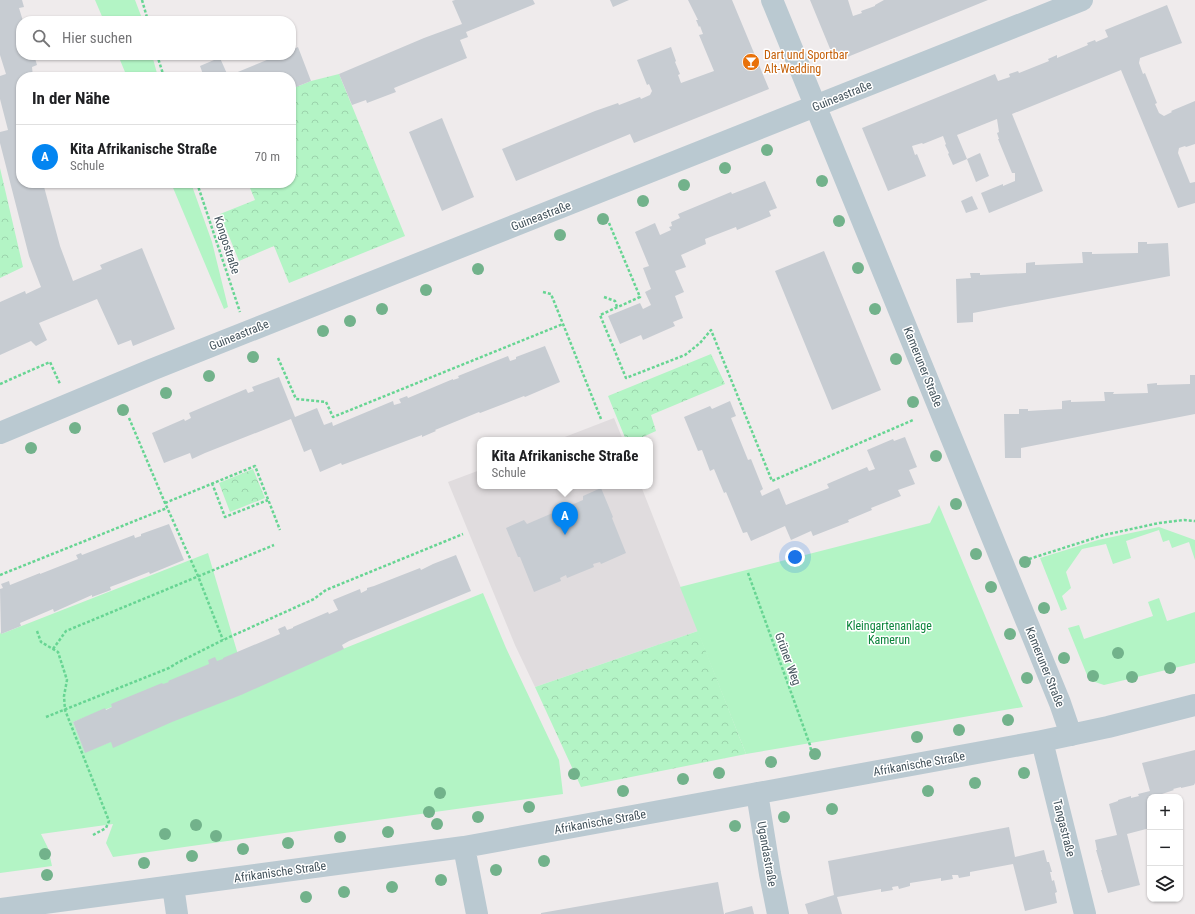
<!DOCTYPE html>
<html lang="de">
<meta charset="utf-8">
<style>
body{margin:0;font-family:"Roboto Condensed",sans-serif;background:#f6f6f6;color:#202124}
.controls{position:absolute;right:12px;bottom:12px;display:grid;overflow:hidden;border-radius:8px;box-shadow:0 1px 3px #0004}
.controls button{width:36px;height:36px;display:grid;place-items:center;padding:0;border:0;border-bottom:1px solid #e0e0e0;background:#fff;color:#202124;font:20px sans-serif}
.you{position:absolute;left:795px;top:557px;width:14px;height:14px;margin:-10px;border:3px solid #fff;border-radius:50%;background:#1a73e8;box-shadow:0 0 0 6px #1a73e833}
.badge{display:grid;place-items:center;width:26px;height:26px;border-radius:50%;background:#0385f1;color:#fff;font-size:13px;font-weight:700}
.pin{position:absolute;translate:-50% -33px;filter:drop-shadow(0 1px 2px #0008)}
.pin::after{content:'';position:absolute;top:21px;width:14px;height:12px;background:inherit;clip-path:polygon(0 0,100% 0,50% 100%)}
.popup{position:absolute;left:477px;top:437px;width:176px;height:52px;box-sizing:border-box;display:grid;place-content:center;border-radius:8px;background:#fff;filter:drop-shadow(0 1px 3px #0005);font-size:13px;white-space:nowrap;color:#757577}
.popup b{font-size:15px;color:#202124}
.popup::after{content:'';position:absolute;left:50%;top:100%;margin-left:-8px;border:8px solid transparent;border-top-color:#fff}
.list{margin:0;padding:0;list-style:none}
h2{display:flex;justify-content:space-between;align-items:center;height:52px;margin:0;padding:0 16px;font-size:17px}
h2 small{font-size:13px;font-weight:400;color:#757577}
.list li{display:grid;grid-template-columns:26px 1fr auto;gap:12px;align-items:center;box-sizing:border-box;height:64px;padding:0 16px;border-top:1px solid #e0e0e0}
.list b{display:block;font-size:15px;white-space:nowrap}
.list p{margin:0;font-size:13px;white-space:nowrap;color:#757577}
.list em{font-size:13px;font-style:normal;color:#757577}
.icon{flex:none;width:22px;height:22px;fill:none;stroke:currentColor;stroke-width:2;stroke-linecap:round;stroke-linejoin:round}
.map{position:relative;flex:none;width:1195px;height:914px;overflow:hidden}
.search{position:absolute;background:#fff;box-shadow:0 1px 3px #0004;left:16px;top:16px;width:280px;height:44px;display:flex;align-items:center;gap:10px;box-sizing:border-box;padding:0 14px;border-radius:16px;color:#757577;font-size:15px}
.panel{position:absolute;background:#fff;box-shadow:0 1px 3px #0004;left:16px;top:72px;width:280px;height:116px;border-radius:16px}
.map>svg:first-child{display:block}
.education{fill:#e0dcde}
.green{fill:#b3f4c5}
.forest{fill:url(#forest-crowns)}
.building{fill:#c7ccd2}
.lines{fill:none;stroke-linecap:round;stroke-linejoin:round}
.path{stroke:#67d593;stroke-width:2.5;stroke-dasharray:3 2;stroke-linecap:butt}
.minor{stroke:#bac9d1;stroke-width:22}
.tree{fill:#72b28b}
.labels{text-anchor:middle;stroke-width:3;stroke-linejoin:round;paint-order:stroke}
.food-label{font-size:12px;fill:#c56008;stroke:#fff;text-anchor:start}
.street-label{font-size:12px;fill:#42525b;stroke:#fff}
.park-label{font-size:12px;fill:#0b843b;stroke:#fff}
</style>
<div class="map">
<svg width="1195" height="914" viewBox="0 0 1195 914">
<defs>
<pattern id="forest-crowns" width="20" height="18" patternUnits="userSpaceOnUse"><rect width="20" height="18" fill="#b3f4c5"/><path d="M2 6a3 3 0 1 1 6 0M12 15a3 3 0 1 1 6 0" fill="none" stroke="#9bd3ac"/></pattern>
</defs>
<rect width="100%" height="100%" fill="#efebec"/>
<path class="education" d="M614 418 623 440H557Z
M480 470V486H641L698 631 535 687 515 645 448 482Z"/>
<path class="green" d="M95 0H135L143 21H104Z
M118 55H152L158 77H127Z
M171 183H191L212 242 228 307 224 309Z
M939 505 1023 707 746 754 680 587 930 523Z
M1159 527 1195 540V560L1189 542 1172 548 1169 540 1163 542 1159 530 1126 541 1131 558 1113 564 1106 544 1082 549 1066 572 1071 588 1062 596 1067 609 1061 611 1040 558 1098 540Z
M208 553 239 658 73 722 85 752 483 593 506 648 559 760 563 794 113 857 106 843 113 824 41 834 48 848 52 866 0 873V632L1 634Z
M1159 598 1167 621 1195 612V663L1104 685 1089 680 1068 628 1079 625 1084 639 1153 616 1148 602Z"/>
<path class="forest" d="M339 74 405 236 289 283 274 246 239 261 220 214 255 200 248 183H291V89L311 81Z
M0 168 23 267 0 278Z
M711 354 725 384 651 415 656 431 636 440H626L608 396Z
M253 469 265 498 230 512 219 483Z
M698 631 746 754 581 787 535 687Z"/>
<path class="building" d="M0 0H22L24 7 19 8 23 21H21V55H34L37 65 32 67 33 77H21V183H43L60 246 73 281 102 269 100 265 142 248 175 329 133 346 131 340 118 345 97 299 39 323 47 340 36 346 31 341 0 355V302L25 291 26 294 41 287 29 256 0 143V132L8 130 0 99V76L6 74 0 55Z
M455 0H533L535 4 466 32 468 37 460 40 467 58 394 88 396 92 367 103 366 100 352 105 339 74 424 38 462 24 452 1Z
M610 0H629L613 7Z
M688 0H732L769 89 634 143 630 134 516 181 502 149 595 111 618 103 619 105 640 97 641 99 650 95 652 91 649 84 647 85 637 60 671 47 676 61 675 62 680 74 678 75 681 83 714 71 699 35 703 34 700 26 699 27 696 20H698Z
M810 0H848L853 16 862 13 861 11 875 6V5L884 0H988L840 60 833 56Z
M1167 5 1182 43 1140 58 1139 63 1143 74 1145 73 1157 103 1155 104 1159 113 1164 116 1172 112 1171 111 1195 101V144L1186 147 1185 146 1179 148 1178 153 1190 183 1195 182V203L1178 208 1121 70 1012 114 1043 191 989 213 981 193 1003 184V186L1015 181V173H1012L998 139H999L997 133 999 132 997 119 957 135 967 159 953 165 948 154 949 153 945 145 946 144 943 136 923 144 922 143 912 146 915 155 917 154 926 176 888 191 862 128 995 74 998 81 1010 77 1009 74 1018 71 1019 73 1049 61 1048 59 1057 55V58L1088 45 1087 43 1095 40 1096 42 1108 37 1105 30Z
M298 47 311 81 291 89V77H204L200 66 214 60 213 59 217 57 218 59 220 58 228 76 279 55H291V50Z
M442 118 474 197 442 211 409 132Z
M980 153 989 176 976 182 967 159Z
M765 181 777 208 769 211 771 216 737 230 736 227 705 239 706 244 681 255 686 267 675 271 684 292 675 296 683 318 673 322 675 326 643 340 641 335 620 344 608 316 640 303 643 309 651 305 645 292 651 289 643 268 649 266 635 232 655 223 660 235 671 230 669 227 672 226 671 222 680 218 678 214 731 192 732 194Z
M972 196 978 209 966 213 961 201Z
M1138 242H1147V244L1168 243 1170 276 973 313V322L957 323 956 279 971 278 970 273H980V275L1026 273V263L1035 262V265L1083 263 1082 252H1092V254L1138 253Z
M824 251 881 390 832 410 775 271Z
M545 346 560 382 525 397 524 396 480 413 479 412 435 430 436 431 422 437V435L342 465 341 463 320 472 311 449 304 452 291 419 205 453 192 459 190 453 164 463 152 433 184 419 185 421 191 418 189 413 246 389 248 393 254 391 252 387 279 377 295 417 317 408 324 425 332 422 333 426 393 401 394 405 401 403 399 399 407 396 408 398 453 379V380L459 378 458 376 508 356 510 361 516 359V357Z
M1190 375H1195V414L1021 448V458H1005L1004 414H1019V409H1028V411L1062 409V401L1071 400V402L1105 401 1104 392H1114L1113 394 1148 393 1147 384 1157 383V385L1190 384Z
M730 401 736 416 731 418 748 460 751 459 763 489 760 491 762 496 779 488 786 505 829 488 827 484 867 467 869 471 875 469 867 450 893 439 894 441 905 437 917 467 909 470 915 484 898 490 901 496 871 508 872 510 848 520 849 522 813 536 811 531 791 540 785 526 751 541 747 532 743 533 726 492 724 493 714 469 710 471 702 450 698 451 684 417 710 406 712 409Z
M601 488 613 517 612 518 626 553 601 564 600 562 593 564 594 567 567 578 566 575 560 578 561 581 534 592 520 557H518L506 528 524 520 527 524 583 500V496Z
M169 524 184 560 150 574 149 572 126 581 110 587 111 590 92 597V595L54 612 53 609 20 623 21 626 1 634 0 589 3 588 1 584 9 581 10 585 40 573V574L78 559 76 555 81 553 82 555 134 535 135 538 141 536V534Z
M456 555 471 591 349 641 342 645 344 649 241 695 172 722 113 748 111 742 85 753 73 722 105 708 106 710 112 707 111 704 162 683 163 684 169 682 168 681 209 664 208 660 215 657 217 661 223 659V658L280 634 278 629 285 626 287 630 293 628V627L328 612 329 614 338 610 333 600 360 589 361 593 367 590V588L374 586 420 568 421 570 433 564Z
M1195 750V783L1194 785 1181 788V787L1173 789 1174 790 1162 794 1163 797H1150V828L1127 834 1140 885 1108 893 1101 870H1102L1096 850H1097L1095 840 1117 835 1109 804 1118 801V800L1131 796V798L1139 796 1138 794 1150 791 1142 763Z
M1009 827 1015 857 1044 850 1047 862H1049L1052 872H1050L1052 881 1054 880 1057 892 1055 893 1057 903 1025 911 1013 864 970 872V876L959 878 958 875H952L953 879 941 881V878L910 883V886L899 889 898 886 892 887 893 890 881 892V889L837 897 842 914H808L805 904 834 895 828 861Z
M718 882 724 914H541V913Z
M752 906 754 914H725V913Z"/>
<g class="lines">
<path class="path" d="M142 0 148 21
M157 55 164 77
M197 183 240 312
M609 223 640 297 600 315 626 378 685 355 700 343 711 330 772 481 913 420
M543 292 551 294 601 419
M604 297 615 301 617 307
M278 358 296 399 326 402 333 417 563 324
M0 384 50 362 60 384
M129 418 165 503 198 576 223 640
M212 483 225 517 268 500
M165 503 255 466 280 530
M1029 559 1104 535 1159 523 1184 520 1195 521
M748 573 810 745 811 750
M0 575 167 508
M37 631 41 642 58 652 67 680 64 696 65 710 109 821 106 828 93 835
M53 649 66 631 274 545
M46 717 169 668 177 663 223 640 314 599 326 590 463 534"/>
<path class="minor" d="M772 0 1060 703 1071 735
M0 433 151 370 1082 0
M1042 741 1085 914
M757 793 770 874 778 914
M464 847 477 914
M173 886 177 914
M0 909 464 847 1042 741 1108 727 1195 705"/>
</g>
<g class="tree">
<circle cx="767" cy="150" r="6"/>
<circle cx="725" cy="168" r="6"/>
<circle cx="822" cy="181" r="6"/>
<circle cx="684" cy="185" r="6"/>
<circle cx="643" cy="201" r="6"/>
<circle cx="603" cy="219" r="6"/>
<circle cx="839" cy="221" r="6"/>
<circle cx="560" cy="235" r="6"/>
<circle cx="858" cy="268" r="6"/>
<circle cx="478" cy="269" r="6"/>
<circle cx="426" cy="290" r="6"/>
<circle cx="382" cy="309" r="6"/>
<circle cx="875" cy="309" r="6"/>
<circle cx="350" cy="321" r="6"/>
<circle cx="323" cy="331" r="6"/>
<circle cx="253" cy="357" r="6"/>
<circle cx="896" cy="359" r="6"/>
<circle cx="209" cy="376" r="6"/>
<circle cx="166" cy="393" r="6"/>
<circle cx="913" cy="402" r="6"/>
<circle cx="123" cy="410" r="6"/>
<circle cx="75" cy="428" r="6"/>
<circle cx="31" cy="448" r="6"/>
<circle cx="936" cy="456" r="6"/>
<circle cx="956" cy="504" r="6"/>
<circle cx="976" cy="554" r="6"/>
<circle cx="1025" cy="562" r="6"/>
<circle cx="991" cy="587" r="6"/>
<circle cx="1044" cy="608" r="6"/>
<circle cx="1010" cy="634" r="6"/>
<circle cx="1118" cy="653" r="6"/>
<circle cx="1064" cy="658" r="6"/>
<circle cx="1170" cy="668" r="6"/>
<circle cx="1093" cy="676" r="6"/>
<circle cx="1132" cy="677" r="6"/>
<circle cx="1027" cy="678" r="6"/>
<circle cx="1008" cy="720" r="6"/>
<circle cx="959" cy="730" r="6"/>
<circle cx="917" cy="737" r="6"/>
<circle cx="815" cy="754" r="6"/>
<circle cx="771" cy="762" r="6"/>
<circle cx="719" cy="773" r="6"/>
<circle cx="1024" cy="773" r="6"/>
<circle cx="574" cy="774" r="6"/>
<circle cx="683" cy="779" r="6"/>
<circle cx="975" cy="783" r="6"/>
<circle cx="623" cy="791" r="6"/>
<circle cx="928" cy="791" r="6"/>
<circle cx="440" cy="793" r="6"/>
<circle cx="529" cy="807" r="6"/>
<circle cx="832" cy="809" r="6"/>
<circle cx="429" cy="812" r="6"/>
<circle cx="478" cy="817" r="6"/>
<circle cx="784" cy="817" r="6"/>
<circle cx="437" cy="824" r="6"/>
<circle cx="196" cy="825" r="6"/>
<circle cx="735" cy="826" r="6"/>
<circle cx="388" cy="832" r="6"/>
<circle cx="165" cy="834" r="6"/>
<circle cx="216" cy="836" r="6"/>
<circle cx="340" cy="837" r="6"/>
<circle cx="288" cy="843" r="6"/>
<circle cx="243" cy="849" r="6"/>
<circle cx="45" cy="854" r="6"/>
<circle cx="192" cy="856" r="6"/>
<circle cx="544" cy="861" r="6"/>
<circle cx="144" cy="863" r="6"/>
<circle cx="496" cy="870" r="6"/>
<circle cx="47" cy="875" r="6"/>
<circle cx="441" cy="880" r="6"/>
<circle cx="392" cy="887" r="6"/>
<circle cx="344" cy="892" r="6"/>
<circle cx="306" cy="897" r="6"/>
</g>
<defs>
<symbol id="bar-disc" viewBox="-11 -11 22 22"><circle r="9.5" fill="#e8710a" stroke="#fff"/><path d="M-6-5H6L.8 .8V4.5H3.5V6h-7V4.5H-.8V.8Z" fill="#fff"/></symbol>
</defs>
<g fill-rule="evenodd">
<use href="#bar-disc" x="741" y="52" width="20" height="20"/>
</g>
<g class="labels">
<g class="food-label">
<text x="764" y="59">Dart und Sportbar<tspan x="764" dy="14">Alt-Wedding</tspan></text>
</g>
<g class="street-label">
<text transform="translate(842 96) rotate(-22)" y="4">Guineastraße</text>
<text transform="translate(541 216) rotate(-21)" y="4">Guineastraße</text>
<text transform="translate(227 245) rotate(72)" y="4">Kongostraße</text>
<text transform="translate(239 335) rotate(-22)" y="4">Guineastraße</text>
<text transform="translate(923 367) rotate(68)" y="4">Kameruner Straße</text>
<text transform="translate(788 659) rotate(70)" y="4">Grüner Weg</text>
<text transform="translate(1045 667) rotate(68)" y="4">Kameruner Straße</text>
<text transform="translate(919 764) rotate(-10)" y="4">Afrikanische Straße</text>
<text transform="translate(600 822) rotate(-10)" y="4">Afrikanische Straße</text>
<text transform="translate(1064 828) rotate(76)" y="4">Tangastraße</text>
<text transform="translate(767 854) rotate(80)" y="4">Ugandastraße</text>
<text transform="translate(280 872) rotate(-8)" y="4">Afrikanische Straße</text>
</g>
<g class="park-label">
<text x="889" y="630">Kleingartenanlage<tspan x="889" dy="14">Kamerun</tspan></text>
</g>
</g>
</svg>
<div class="controls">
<button>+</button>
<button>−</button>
<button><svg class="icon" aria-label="layers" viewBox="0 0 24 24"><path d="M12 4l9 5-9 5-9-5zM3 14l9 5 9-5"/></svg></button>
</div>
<div class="you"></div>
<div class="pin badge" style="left:565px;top:535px">A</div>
<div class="popup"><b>Kita Afrikanische Straße</b>Schule</div>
<div class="search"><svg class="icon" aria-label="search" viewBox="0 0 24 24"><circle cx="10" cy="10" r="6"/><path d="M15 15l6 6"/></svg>Hier suchen</div>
<section class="panel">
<h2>In der Nähe<small></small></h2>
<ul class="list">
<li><span class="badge">A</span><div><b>Kita Afrikanische Straße</b><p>Schule</p></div><em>70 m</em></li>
</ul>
</section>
</div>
